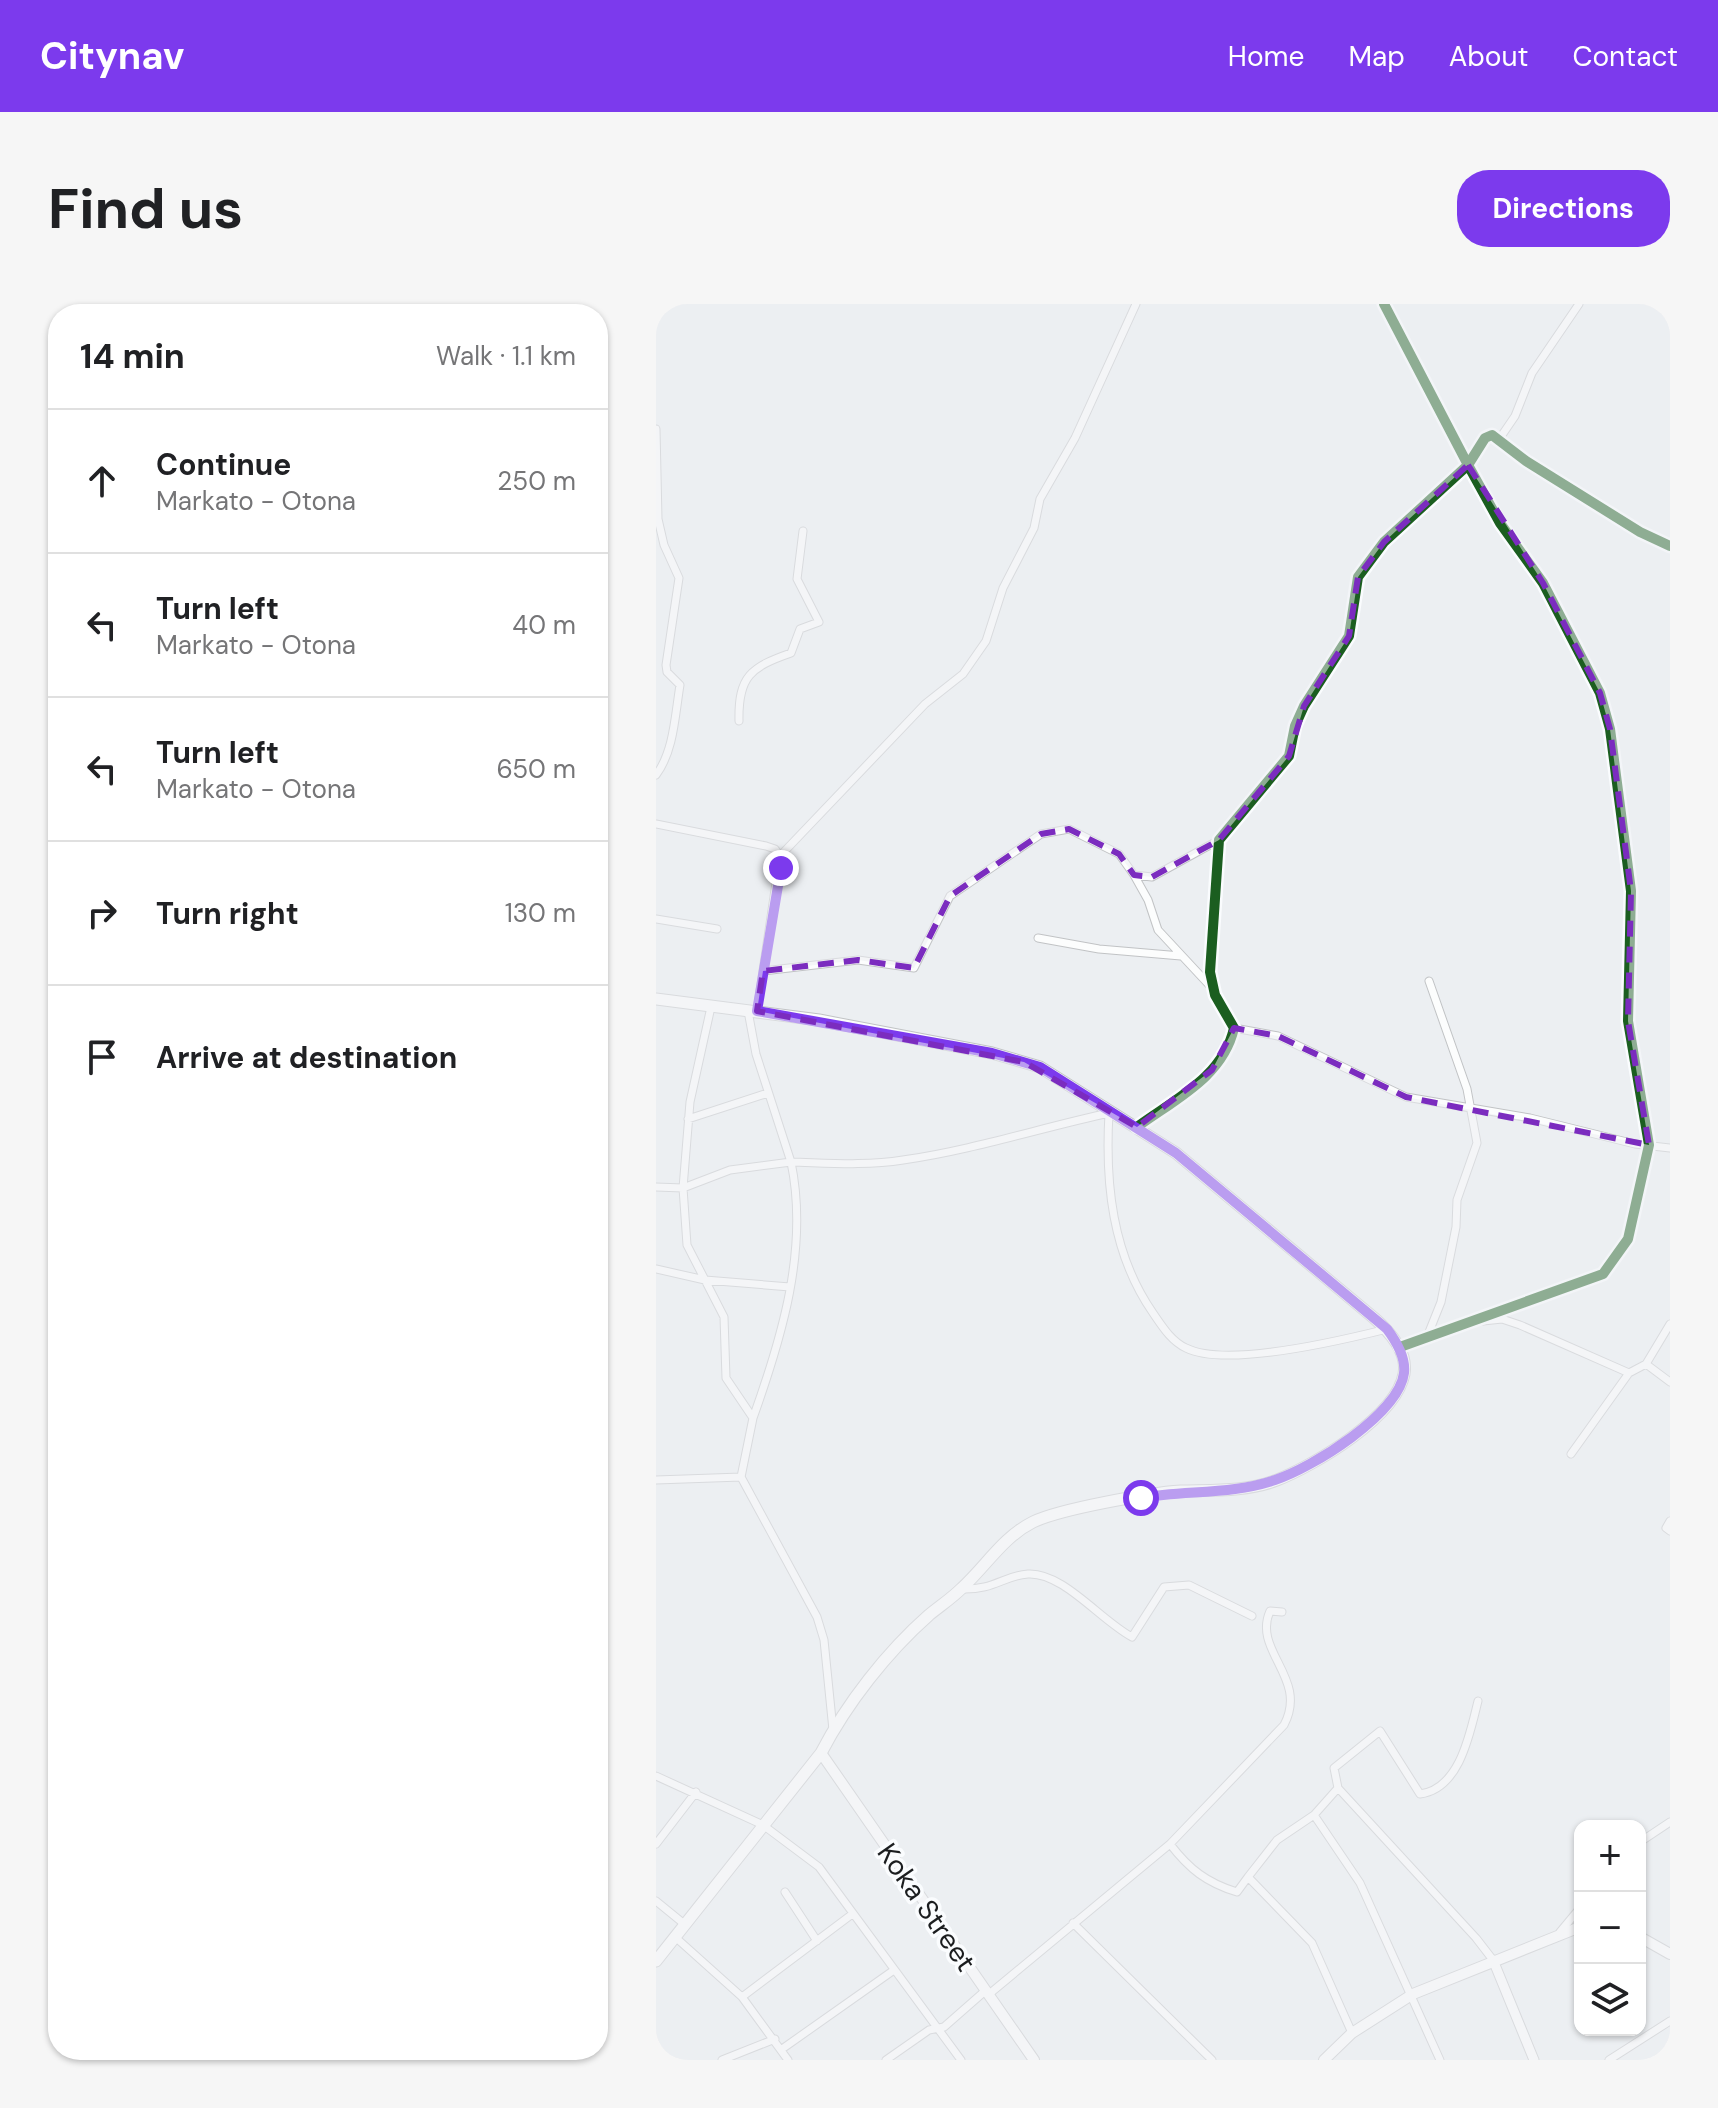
<!DOCTYPE html>
<meta charset="utf-8">
<style>
body{margin:0;font-family:"DM Sans",sans-serif;background:#f6f6f6;color:#202124}
.controls{position:absolute;right:24px;bottom:24px;display:grid;overflow:hidden;border-radius:16px;box-shadow:0 2px 6px #0004}
.controls button{width:72px;height:72px;display:grid;place-items:center;padding:0;border:0;border-bottom:2px solid #e0e0e0;background:#fff;color:#202124;font:40px sans-serif}
.stop{position:absolute;width:24px;height:24px;margin:-18px;border:6px solid #7c3aed;border-radius:50%;background:#fff}
.stop.end{background:#7c3aed;border-color:#fff;box-shadow:0 2px 8px #0008}
.list{margin:0;padding:0;list-style:none}
h2{display:flex;justify-content:space-between;align-items:center;height:104px;margin:0;padding:0 32px;font-size:34px}
h2 small{font-size:26px;font-weight:400;color:#757577}
.list li{display:grid;grid-template-columns:52px 1fr auto;gap:24px;align-items:center;box-sizing:border-box;height:144px;padding:0 32px;border-top:2px solid #e0e0e0}
.list b{display:block;font-size:30px;white-space:nowrap}
.list p{margin:0;font-size:26px;white-space:nowrap;color:#757577}
.list em{font-size:26px;font-style:normal;color:#757577}
.icon{flex:none;width:44px;height:44px;fill:none;stroke:currentColor;stroke-width:2;stroke-linecap:round;stroke-linejoin:round}
.map{position:relative;flex:none;width:1014px;height:1756px;overflow:hidden;border-radius:32px}
header{display:flex;align-items:center;gap:48px;box-sizing:border-box;height:112px;padding:0 40px;background:#7c3aed;color:#fff}
header strong{font-size:38px}
nav{display:flex;gap:44px;margin-inline-start:auto;font-size:28px}
.intro{display:flex;align-items:center;justify-content:space-between;box-sizing:border-box;height:192px;padding:0 48px}
h1{margin:0;font-size:56px}
.button{padding:20px 36px;border-radius:32px;background:#7c3aed;color:#fff;font-size:28px;font-weight:700}
main{display:flex;gap:48px;padding:0 48px}
aside{flex:1;background:#fff;border-radius:32px;box-shadow:0 2px 6px #0004}
.map>svg:first-child{display:block}
.lines{fill:none;stroke-linecap:round;stroke-linejoin:round}
.minor-casing{stroke:#c1c3c5;stroke-width:9}
.tertiary-casing{stroke:#c1c3c5;stroke-width:11}
.secondary-casing{stroke:#c1c3c5;stroke-width:12}
.primary-casing{stroke:#c1c3c5;stroke-width:13}
.minor{stroke:#fcfdfd;stroke-width:7}
.tertiary{stroke:#fcfdfd;stroke-width:9}
.secondary{stroke:#fcfdfd;stroke-width:10}
.primary{stroke:#fcfdfd;stroke-width:11}
.cycleway-casing{stroke:#fafcfe;stroke-width:15}
.cycleway{stroke:#1b5e20;stroke-width:10}
.route{stroke:#7c3aed;stroke-width:10}
.marked{fill:none;stroke:#7b2cbf;stroke-width:6;stroke-dasharray:16 10;stroke-linejoin:round}
.labels{text-anchor:middle;stroke-width:7;stroke-linejoin:round;paint-order:stroke}
.street-label{font-size:28px;fill:#1b1d1f;stroke:#fafcfe}
</style>
<header>
<strong>Citynav</strong>
<nav><a>Home</a><a>Map</a><a>About</a><a>Contact</a></nav>
</header>
<div class="intro"><h1>Find us</h1><a class="button">Directions</a></div>
<main>
<aside>
<h2>14 min<small>Walk · 1.1 km</small></h2>
<ul class="list">
<li><svg class="icon" aria-label="ahead" viewBox="0 0 24 24"><path d="M12 20V5M6 11l6-6 6 6"/></svg><div><b>Continue</b><p>Markato - Otona</p></div><em>250 m</em></li>
<li><svg class="icon" aria-label="left" viewBox="0 0 24 24"><path d="M17 20v-9H6M10 6l-5 5 5 5"/></svg><div><b>Turn left</b><p>Markato - Otona</p></div><em>40 m</em></li>
<li><svg class="icon" aria-label="left" viewBox="0 0 24 24"><path d="M17 20v-9H6M10 6l-5 5 5 5"/></svg><div><b>Turn left</b><p>Markato - Otona</p></div><em>650 m</em></li>
<li><svg class="icon" aria-label="right" viewBox="0 0 24 24"><path d="M7 20v-9h11M14 6l5 5-5 5"/></svg><div><b>Turn right</b></div><em>130 m</em></li>
<li><svg class="icon" aria-label="arrive" viewBox="0 0 24 24"><path d="M6 21V4h12l-3 4 3 4H6"/></svg><div><b>Arrive at destination</b></div></li>
</ul>
</aside>
<div class="map">
<svg width="1014" height="1756" viewBox="0 0 1014 1756">
<rect width="100%" height="100%" fill="#eceff2"/>
<g class="lines">
<defs>
<path id="minor" d="M728 0 812 161 844 219 887 279 944 389 954 425 975 587 972 717 993 841 972 935 947 970 744 1043
M0 125 2 215 8 241 23 274 10 361 11 368 24 381C19 411 18 447 0 471
M844 134 859 112 876 69 923 0
M83 417C82 372 95 363 135 349L144 325 163 318 141 275 147 227
M0 520 110 542 119 545 124 552 101 707
M124 552 269 400 307 370 330 337 347 284 378 224 384 195 419 134 480 0
M478 571 492 596 502 626 556 684
M0 615 61 625
M382 634 443 645 525 652
M107 667 202 656 258 664 294 592 385 530 413 525 463 550 478 571 496 573 563 536
M55 703 34 798 27 884 31 941 68 1013 70 1074 97 1114 85 1173 161 1313 168 1336 177 1426
M578 724 622 732 750 793 874 814 979 840 1014 844
M32 815 112 789
M481 823C519 795 567 773 578 724L559 691 554 668 563 536 633 452 639 422 648 402 693 332 702 273 728 238 812 161 829 134 836 131 870 157 984 228 1014 242
M0 883 27 884 74 866 135 858 100 750 92 707
M0 965 49 976 134 983
M827 1017 846 1015 864 1021 973 1069
M771 1033 785 998 800 923 801 896 821 839 811 785 773 677
M990 1060 1014 1078
M97 1114C126 1033 153 944 135 858 173 859 210 862 247 856 317 846 384 824 453 809 449 879 456 950 497 1009 506 1022 515 1037 530 1044 570 1064 687 1036 731 1025
M915 1150 973 1069 990 1060 1014 1020
M0 1176 85 1173
M1014 1217 1010 1224 1014 1227
M306 1285C338 1286 347 1272 372 1270 407 1268 444 1316 476 1333L508 1283 533 1281 596 1312
M822 1397C814 1429 804 1485 764 1490L724 1427 678 1464 682 1484 820 1634 837 1656
M0 1472 107 1521 163 1563 305 1756
M658 1511 704 1579 784 1756
M984 1538 1014 1518
M0 1540 40 1488
M514 1540C533 1565 551 1579 581 1588L592 1573 656 1639 696 1729
M592 1573 621 1536 658 1511 682 1484
M129 1588 161 1637
M0 1597 27 1619
M417 1619 556 1756
M904 1628 924 1604
M18 1632 86 1693 132 1756
M332 1691 514 1540 628 1421C653 1374 596 1347 614 1307L626 1308
M86 1693 195 1611
M126 1745 238 1666
M66 1756 119 1735
M230 1756 273 1726 288 1723 329 1687
M953 1756 1014 1717"/>
<path id="tertiary" d="M837 1656 878 1756"/>
<path id="secondary" d="M165 1449 378 1756
M984 1633 1014 1650
M668 1756 696 1729 757 1690 924 1623"/>
<path id="primary" d="M0 695 163 716 336 749 384 763 520 849 718 1014C734 1028 752 1048 748 1070 740 1113 659 1161 621 1176 590 1188 557 1186 525 1187 493 1189 404 1205 377 1218 347 1233 330 1262 306 1284 296 1294 284 1302 273 1311 231 1348 191 1399 165 1449L0 1657"/>
</defs>
<use href="#minor" class="minor-casing"/>
<use href="#tertiary" class="tertiary-casing"/>
<use href="#secondary" class="secondary-casing"/>
<use href="#primary" class="primary-casing"/>
<use href="#minor" class="minor"/>
<use href="#tertiary" class="tertiary"/>
<use href="#secondary" class="secondary"/>
<use href="#primary" class="primary"/>
<defs>
<path id="cycleway" d="M728 0 812 161 844 219 887 279 944 389 954 425 975 587 972 717 993 841 972 935 947 970 744 1043
M481 823C519 795 567 773 578 724L559 691 554 668 563 536 633 452 639 422 648 402 693 332 702 273 728 238 812 161 829 134 836 131 870 157 984 228 1014 242"/>
</defs>
<use href="#cycleway" class="cycleway-casing"/>
<use href="#cycleway" class="cycleway"/>
</g>
<g class="lines">
<path class="route" d="M125 564 101 707 336 749 384 763 520 849 731 1025C740 1037 750 1053 748 1069 743 1110 656 1164 619 1176 576 1191 529 1186 485 1194"/>
</g>
<path d="M0 0H1014V1756H0ZM812 161 887 279 944 389 954 425 975 587 972 717 993 841 750 793 622 732 578 724 556 766 481 823 368 758 101 707 107 667 202 656 258 664 294 592 385 530 413 525 463 550 478 571 496 573 563 536 633 452 648 402 693 332 702 273 728 238Z" fill="#eceff2" fill-opacity=".55" fill-rule="evenodd"/>
<path class="marked" d="M812 161 887 279 944 389 954 425 975 587 972 717 993 841 750 793 622 732 578 724 556 766 481 823 368 758 101 707 107 667 202 656 258 664 294 592 385 530 413 525 463 550 478 571 496 573 563 536 633 452 648 402 693 332 702 273 728 238Z"/>
<g class="labels">
<g class="street-label">
<text transform="translate(271 1603) rotate(55)" y="10">Koka Street</text>
</g>
</g>
</svg>
<div class="controls">
<button>+</button>
<button>−</button>
<button><svg class="icon" aria-label="layers" viewBox="0 0 24 24"><path d="M12 4l9 5-9 5-9-5zM3 14l9 5 9-5"/></svg></button>
</div>
<div class="stop" style="left:485px;top:1194px"></div>
<div class="stop end" style="left:125px;top:564px"></div>
</div>
</main>
